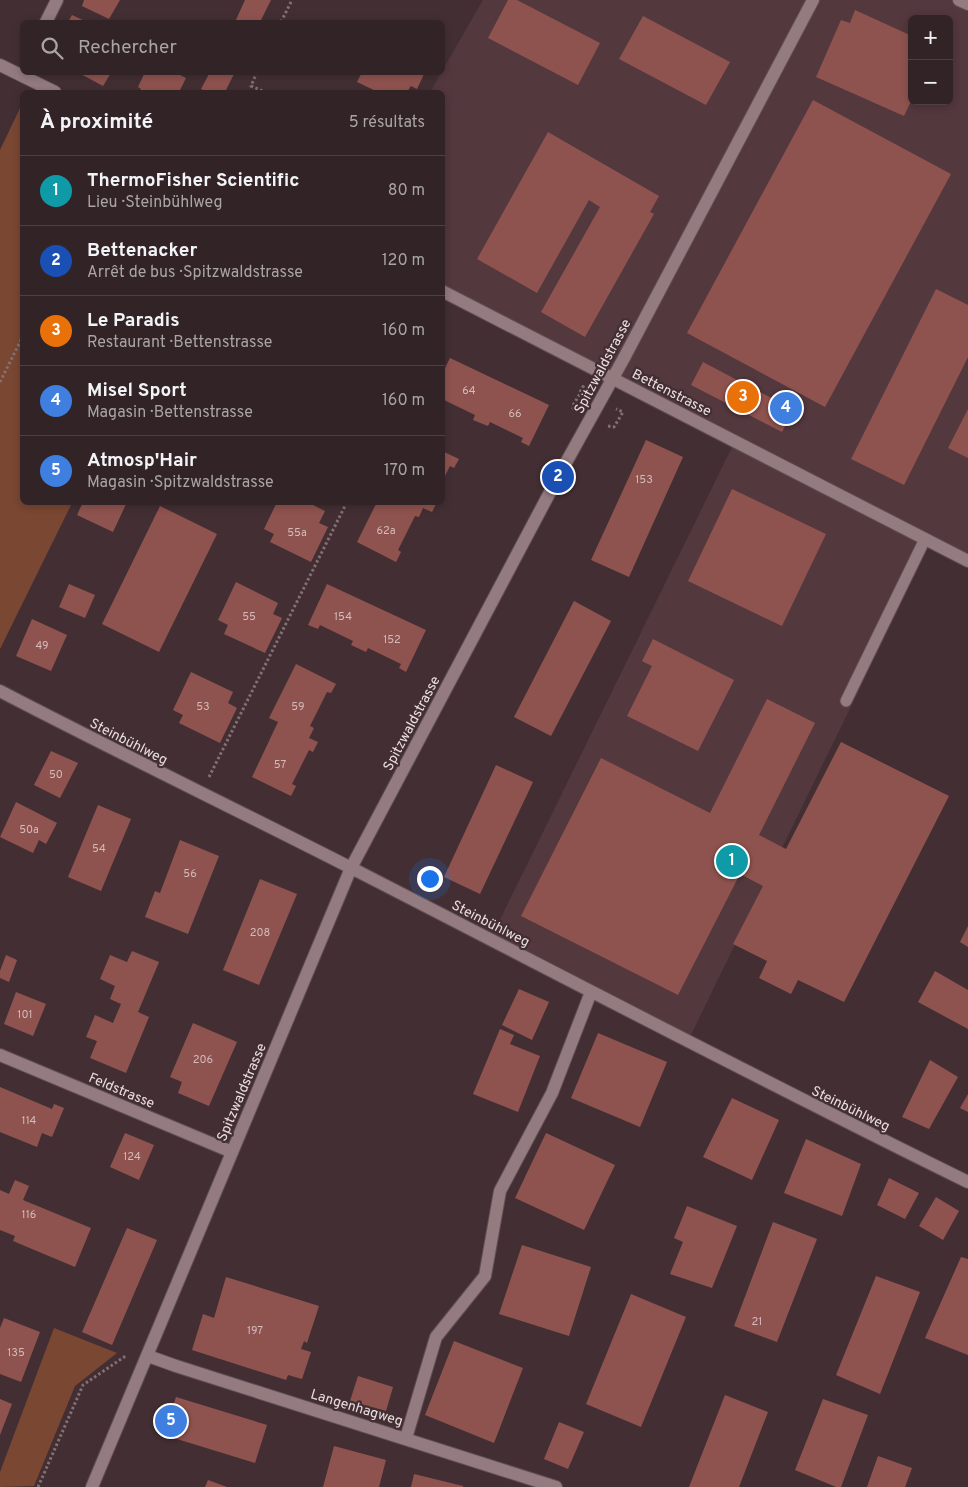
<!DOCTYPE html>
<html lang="fr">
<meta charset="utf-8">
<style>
body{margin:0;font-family:Overpass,sans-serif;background:#3a2b2e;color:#f1f3f6}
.controls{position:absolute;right:15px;top:15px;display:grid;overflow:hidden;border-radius:8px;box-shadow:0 2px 8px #0003}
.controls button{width:45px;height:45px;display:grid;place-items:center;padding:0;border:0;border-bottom:1px solid #4d4043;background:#322326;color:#f1f3f6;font:25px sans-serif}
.you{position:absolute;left:429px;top:878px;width:18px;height:18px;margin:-12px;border:4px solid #fff;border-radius:50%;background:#1a73e8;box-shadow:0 0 0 8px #1a73e833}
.badge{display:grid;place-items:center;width:32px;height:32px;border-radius:50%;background:#ccb938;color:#fff;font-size:16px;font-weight:700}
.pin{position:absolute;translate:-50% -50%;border:2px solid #fff;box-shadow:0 1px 5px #0006}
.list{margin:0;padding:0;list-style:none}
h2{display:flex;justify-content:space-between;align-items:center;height:65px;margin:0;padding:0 20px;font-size:21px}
h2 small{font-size:16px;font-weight:400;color:#a8a4a7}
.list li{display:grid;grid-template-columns:32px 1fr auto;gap:15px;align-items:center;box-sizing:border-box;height:70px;padding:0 20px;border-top:1px solid #4d4043}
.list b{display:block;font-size:19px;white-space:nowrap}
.list p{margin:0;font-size:16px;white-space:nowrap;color:#a8a4a7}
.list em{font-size:16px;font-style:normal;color:#a8a4a7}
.icon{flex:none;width:28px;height:28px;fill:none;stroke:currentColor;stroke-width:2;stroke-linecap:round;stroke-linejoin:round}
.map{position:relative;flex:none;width:968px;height:1487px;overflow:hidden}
.search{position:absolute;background:#322326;box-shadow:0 2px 8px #0003;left:20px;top:20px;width:425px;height:55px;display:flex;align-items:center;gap:12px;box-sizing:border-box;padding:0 18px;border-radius:8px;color:#a8a4a7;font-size:19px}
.panel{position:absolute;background:#322326;box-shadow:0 2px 8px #0003;left:20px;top:90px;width:425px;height:415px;border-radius:8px}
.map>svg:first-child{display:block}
.built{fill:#53383e;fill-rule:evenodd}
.green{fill:#794732}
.building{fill:#8f534f}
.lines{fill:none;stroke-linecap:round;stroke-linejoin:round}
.service-casing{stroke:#5f4e52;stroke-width:13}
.minor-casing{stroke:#5f4e52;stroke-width:14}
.tertiary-casing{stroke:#5f4e52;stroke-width:14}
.path{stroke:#827074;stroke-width:3;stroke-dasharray:2.5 2.5;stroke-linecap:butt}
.service{stroke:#937b80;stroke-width:11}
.minor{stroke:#937b80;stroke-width:12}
.tertiary{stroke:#937b80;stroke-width:12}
.labels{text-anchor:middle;stroke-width:4.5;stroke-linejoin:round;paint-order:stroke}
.number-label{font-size:11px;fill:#d3babb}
.street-label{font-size:14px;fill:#eadddf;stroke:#432f33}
</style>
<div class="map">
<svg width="968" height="1487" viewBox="0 0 968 1487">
<rect width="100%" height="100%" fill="#432f33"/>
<path class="built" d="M483 0H959L968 4V561L931 542 688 1041 490 940 735 441 443 291 442 92H430ZM912 19H949V101H912Z"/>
<path class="green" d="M22 104V502L72 503 0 649V150Z
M54 1328 117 1353 75 1386 34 1486 0 1487V1472Z"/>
<path class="building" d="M84 0H120L109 19 82 6Z
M245 0H271L260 22H235Z
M508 0H517L600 43 578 85 488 38Z
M855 10 912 36V99L904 116 816 77 841 20 850 23Z
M72 15 87 22H68Z
M643 16 730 62 706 105 619 59Z
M77 72H115L114 74 111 73 103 86Z
M145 72 150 74 151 72H179L178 74 186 78 179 92H139L141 89 138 87Z
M210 72H235L225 92H207L201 89Z
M362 72H425L417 89 411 86 407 92H378L357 82Z
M813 100 951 174 825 407 687 333Z
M548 132 659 196 650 212 654 214 585 337 541 312 600 207 589 200 537 293 477 259Z
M936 289 968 305V357L904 485 851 459Z
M450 358 549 405 529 446 521 442 523 438 490 422 488 426 473 420 475 415 442 399V374Z
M703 362 794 410 782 432 691 385Z
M968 409V458L948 448Z
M646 440 683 457 629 577 591 560Z
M442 451 459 459 454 468 450 466 442 482Z
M732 489 826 534 782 626 688 581Z
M83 502H127L113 532 77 515Z
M277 502H307L325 511 319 523 328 527 311 562 270 542 274 534 264 529Z
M377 502H437L432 512 423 508 419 517 415 516 398 550 401 552 396 562 357 542Z
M160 506 217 534 159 652 102 624Z
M236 582 278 603 273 614 282 618 265 653 224 634 228 625 218 620Z
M69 584 95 595 85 618 59 607Z
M327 584 426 630 406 672 399 668 401 664 368 648 366 652 351 645 353 641 320 625 318 629 308 625Z
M574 601 611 621 551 736 514 717Z
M32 619 67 635 51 671 16 656Z
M653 639 734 680 698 751 627 716 652 666 642 661Z
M296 664 336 684 331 693 327 692 310 726 314 728 309 738 318 742 313 752 309 750 292 784 296 786 291 796 252 777 278 722 269 718Z
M191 672 233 692 228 703 237 708 220 743 179 723 183 715 173 710Z
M767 699 815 723 759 835 786 849 841 742 949 796 844 1002 798 980 791 994 759 978 767 961 733 944 763 886 740 874 678 995 521 916 601 758 710 813Z
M51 751 78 763 60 798 34 785Z
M496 765 533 782 480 894 444 877Z
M16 802 57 823 46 844 39 840 33 853 0 837Z
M98 805 131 819 101 891 68 877Z
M180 840 219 856 188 934 145 917 155 891 160 893Z
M260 879 297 894 259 985 223 970Z
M968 926V947L960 942Z
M132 951 159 962 138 1012 149 1017 126 1073 90 1058 97 1041 86 1037 95 1015 113 1023 121 1004 110 999 115 986 100 979 110 955 127 962Z
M6 955 17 960 9 982 0 978V971Z
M935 971 968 990V1029L918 1002Z
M519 989 549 1002 532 1040 502 1025Z
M16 992 46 1004 33 1036 4 1024Z
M193 1023 237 1042 209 1106 178 1093 182 1082 170 1077Z
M500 1029 514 1035 510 1044 540 1056 518 1112 473 1094Z
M598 1033 667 1062 640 1127 571 1098Z
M930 1060 958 1077 929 1129 902 1117Z
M0 1087 52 1109 54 1104 64 1108 52 1137 42 1133 37 1147 0 1132Z
M968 1094V1112L960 1108Z
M732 1098 779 1120 752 1180 703 1157Z
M125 1133 154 1145 139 1180 110 1167Z
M546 1133 615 1165 584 1230 515 1198Z
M806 1139 861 1164 842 1216 784 1193Z
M889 1178 919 1193 905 1219 877 1205Z
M15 1180 29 1186 23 1200 91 1228 75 1267 13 1241 15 1236 0 1230V1190L9 1194Z
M936 1197 959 1211 943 1240 919 1226Z
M687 1206 737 1226 712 1288 670 1274 683 1242 674 1238Z
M773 1222 817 1239 777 1342 734 1326Z
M127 1228 157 1240 112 1345 82 1332Z
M522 1245 591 1267 569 1336 499 1314Z
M961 1257 968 1259V1355L925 1338Z
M876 1276 920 1292 880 1394 836 1375Z
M226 1277 319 1306 307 1343 304 1341 301 1349 311 1352 302 1379 288 1375 286 1380 192 1350 203 1314 214 1318Z
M631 1294 686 1317 641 1427 586 1404Z
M4 1318 40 1332 21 1382 0 1374V1328Z
M454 1341 523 1368 494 1443 425 1415Z
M358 1376 393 1387 386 1411 350 1401Z
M725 1395 768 1412 739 1487H689Z
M176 1397 267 1425 255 1463 164 1435Z
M0 1399 12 1404 0 1435Z
M823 1399 868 1415 841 1487H836L795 1470Z
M559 1422 584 1432 568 1469 544 1459Z
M334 1446 386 1460 379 1487H323Z
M878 1456 912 1468 905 1487H867Z
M414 1474 463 1486V1487H411Z
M208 1480 227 1487H205Z"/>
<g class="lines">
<defs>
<path id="service" d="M846 701 925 539"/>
<path id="minor" d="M959 0 968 4
M46 22 57 0
M0 65 55 92
M442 291 968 561
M0 691C121 754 244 813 365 875 566 978 766 1083 968 1182
M0 1055 232 1152
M148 1356 176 1366 556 1487
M406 1438 436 1337 485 1276 500 1191 552 1093 591 992"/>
<path id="tertiary" d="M92 1487 351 868 558 477 624 358 813 0"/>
</defs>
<use href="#service" class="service-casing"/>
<use href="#minor" class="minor-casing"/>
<use href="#tertiary" class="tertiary-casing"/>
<path class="path" d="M281 22 292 0
M257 72 251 86 265 92
M0 382 22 338
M580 392 584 385
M574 409 572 407 581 392
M608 426 614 427 623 412 616 409
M209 777 347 502
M38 1487 83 1385 127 1355"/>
<use href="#service" class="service"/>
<use href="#minor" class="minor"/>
<use href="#tertiary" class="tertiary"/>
</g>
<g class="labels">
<g class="number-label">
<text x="469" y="394">64</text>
<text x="515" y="417">66</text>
<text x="644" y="483">153</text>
<text x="386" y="534">62a</text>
<text x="297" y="536">55a</text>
<text x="249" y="620">55</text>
<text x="343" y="620">154</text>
<text x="392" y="643">152</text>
<text x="42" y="649">49</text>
<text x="203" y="710">53</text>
<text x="298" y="710">59</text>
<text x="280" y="768">57</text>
<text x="56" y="778">50</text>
<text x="29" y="833">50a</text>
<text x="99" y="852">54</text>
<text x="190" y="877">56</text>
<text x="260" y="936">208</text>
<text x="25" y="1018">101</text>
<text x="203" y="1063">206</text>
<text x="29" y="1124">114</text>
<text x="132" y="1160">124</text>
<text x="29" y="1218">116</text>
<text x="757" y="1325">21</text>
<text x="255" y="1334">197</text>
<text x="16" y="1356">135</text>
</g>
<g class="street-label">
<text transform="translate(602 366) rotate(-62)" y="5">Spitzwaldstrasse</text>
<text transform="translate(672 392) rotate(27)" y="5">Bettenstrasse</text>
<text transform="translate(411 723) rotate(-62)" y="5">Spitzwaldstrasse</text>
<text transform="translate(129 741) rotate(27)" y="5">Steinbühlweg</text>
<text transform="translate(491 923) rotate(27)" y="5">Steinbühlweg</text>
<text transform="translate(122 1090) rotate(23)" y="5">Feldstrasse</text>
<text transform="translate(241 1092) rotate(-67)" y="5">Spitzwaldstrasse</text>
<text transform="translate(851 1108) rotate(26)" y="5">Steinbühlweg</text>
<text transform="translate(357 1407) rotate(17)" y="5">Langenhagweg</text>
</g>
</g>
</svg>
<div class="controls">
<button>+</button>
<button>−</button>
</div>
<div class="you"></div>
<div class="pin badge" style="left:732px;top:861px;background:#0f9aa8">1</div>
<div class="pin badge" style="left:558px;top:477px;background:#1a4fb4">2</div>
<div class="pin badge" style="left:743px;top:397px;background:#e8710a">3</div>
<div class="pin badge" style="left:786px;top:408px;background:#3f7fe0">4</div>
<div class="pin badge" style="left:171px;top:1421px;background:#3f7fe0">5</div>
<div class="search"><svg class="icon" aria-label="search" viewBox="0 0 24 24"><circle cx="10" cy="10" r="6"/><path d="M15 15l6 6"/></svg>Rechercher</div>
<section class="panel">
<h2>À proximité<small>5 résultats</small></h2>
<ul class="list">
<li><span class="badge" style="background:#0f9aa8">1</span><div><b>ThermoFisher Scientific</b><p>Lieu · Steinbühlweg</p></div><em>80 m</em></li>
<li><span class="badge" style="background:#1a4fb4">2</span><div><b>Bettenacker</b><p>Arrêt de bus · Spitzwaldstrasse</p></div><em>120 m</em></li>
<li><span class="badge" style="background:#e8710a">3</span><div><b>Le Paradis</b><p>Restaurant · Bettenstrasse</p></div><em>160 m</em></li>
<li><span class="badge" style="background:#3f7fe0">4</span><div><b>Misel Sport</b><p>Magasin · Bettenstrasse</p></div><em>160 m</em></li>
<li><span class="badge" style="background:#3f7fe0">5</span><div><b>Atmosp'Hair</b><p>Magasin · Spitzwaldstrasse</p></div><em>170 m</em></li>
</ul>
</section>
</div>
